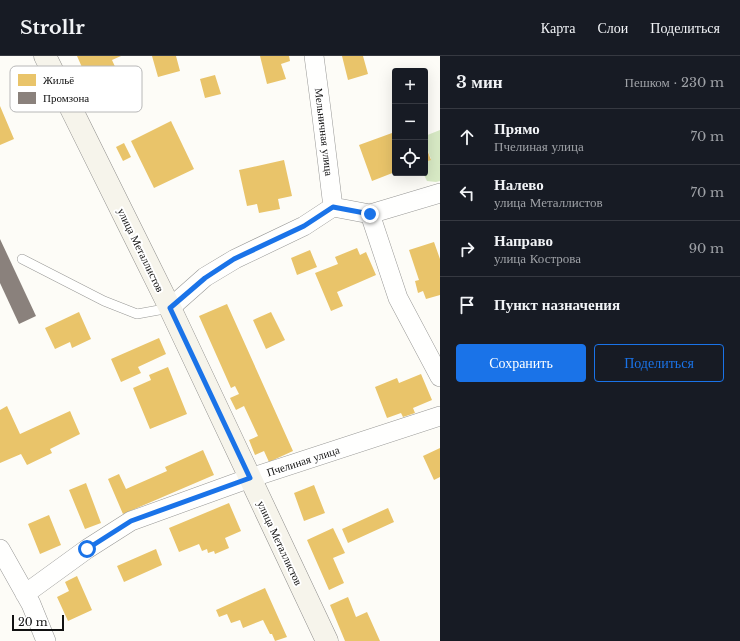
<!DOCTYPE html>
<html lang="ru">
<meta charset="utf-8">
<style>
body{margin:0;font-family:"Libre Baskerville",serif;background:#242831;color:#f1f3f6}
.controls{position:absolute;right:12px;top:12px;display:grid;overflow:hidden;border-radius:4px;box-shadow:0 4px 16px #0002}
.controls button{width:36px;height:36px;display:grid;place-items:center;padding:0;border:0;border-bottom:1px solid #363941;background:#171b24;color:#f1f3f6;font:20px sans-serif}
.scale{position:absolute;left:12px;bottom:10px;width:52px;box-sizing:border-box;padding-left:4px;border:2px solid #111;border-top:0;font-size:11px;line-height:14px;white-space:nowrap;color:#111;-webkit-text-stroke:3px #fff;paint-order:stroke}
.stop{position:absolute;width:12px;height:12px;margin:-9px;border:3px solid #1a73e8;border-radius:50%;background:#fff}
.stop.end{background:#1a73e8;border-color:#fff;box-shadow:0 1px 4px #0008}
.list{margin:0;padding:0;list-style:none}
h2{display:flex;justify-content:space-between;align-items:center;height:52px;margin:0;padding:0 16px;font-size:17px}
h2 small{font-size:13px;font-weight:400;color:#9ea1a6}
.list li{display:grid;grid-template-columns:26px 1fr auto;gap:12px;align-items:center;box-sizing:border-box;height:56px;padding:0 16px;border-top:1px solid #363941}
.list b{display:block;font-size:15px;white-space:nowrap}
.list p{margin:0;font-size:13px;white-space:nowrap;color:#9ea1a6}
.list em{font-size:13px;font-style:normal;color:#9ea1a6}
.actions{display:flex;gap:8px;padding:12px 16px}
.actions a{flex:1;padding:9px 0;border:1px solid #1a73e8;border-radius:4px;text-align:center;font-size:14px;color:#1a73e8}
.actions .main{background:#1a73e8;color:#fff}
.icon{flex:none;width:22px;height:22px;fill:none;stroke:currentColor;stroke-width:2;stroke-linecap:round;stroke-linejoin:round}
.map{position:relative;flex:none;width:440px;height:585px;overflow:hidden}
header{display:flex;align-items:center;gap:24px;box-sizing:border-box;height:56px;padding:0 20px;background:#171b24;border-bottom:1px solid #363941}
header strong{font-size:19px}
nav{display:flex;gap:22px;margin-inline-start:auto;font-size:14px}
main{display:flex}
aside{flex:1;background:#171b24}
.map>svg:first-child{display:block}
.forest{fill:#d8eac5}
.homes{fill:#e9c46a}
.industry{fill:#8a817c}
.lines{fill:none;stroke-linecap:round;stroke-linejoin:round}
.lane-casing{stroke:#979795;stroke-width:10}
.street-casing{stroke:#979795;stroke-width:20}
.secondary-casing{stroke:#8e8d8b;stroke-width:23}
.lane{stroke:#fffffe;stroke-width:9}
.street{stroke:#fffffe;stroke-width:19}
.secondary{stroke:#f6f4eb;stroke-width:22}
.route{stroke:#1a73e8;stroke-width:5}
.labels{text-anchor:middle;stroke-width:4;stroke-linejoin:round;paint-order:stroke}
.street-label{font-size:11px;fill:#111;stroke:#fff}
.key{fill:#fff;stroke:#b8b8b8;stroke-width:1}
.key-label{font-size:11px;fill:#111}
</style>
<header>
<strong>Strollr</strong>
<nav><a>Карта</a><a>Слои</a><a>Поделиться</a></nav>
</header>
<main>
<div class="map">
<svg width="440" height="585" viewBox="0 0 440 585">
<rect width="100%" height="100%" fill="#fdfcf7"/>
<path class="forest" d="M440 74V125L436 126 427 125 423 117H425V106L431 103 425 87V80Z"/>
<path class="homes" d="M77 0H121L112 4 117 15 89 27Z
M152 0H176L180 15 158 21Z
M260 0H289L290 5 281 8 286 23 267 28Z
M342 0H363L368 18 348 24Z
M215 19 221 38 205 42 200 23Z
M0 50 14 83 0 89Z
M171 65 194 113 154 132 131 85Z
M392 77 395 83V116L372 125 359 89Z
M124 87 131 101 123 105 116 91Z
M425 88 431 104 425 106Z
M284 104 292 140 278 143 280 153 259 157 257 148 247 150 239 114Z
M434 186 440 203V239L426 243 423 235 418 237 415 225 419 224 409 194Z
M357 192 360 199 366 196 376 219 337 236 343 250 331 255 315 217 338 208 335 201Z
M310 194 317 211 297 219 291 202Z
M227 248 293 395 269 406 264 395 255 399 249 384 258 380 244 350 236 354 230 342 239 338 235 330 231 332 199 260Z
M79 256 91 283 72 292 70 286 55 293 45 272Z
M271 256 285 284 266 293 253 264Z
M159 282 166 298 138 311 141 317 121 326 111 303Z
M168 311 187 358 150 373 133 332 151 324 149 319Z
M421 318 432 344 413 352 415 357 403 361 401 357 387 362 375 331 397 322 399 327Z
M7 350 20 378 70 355 80 378 50 393 52 397 27 409 21 398 0 407V354Z
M440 392V421L434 424 423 400Z
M203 394 214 419 123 458 108 423 119 418 126 433 167 415 165 411Z
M86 427 101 467 85 473 69 434Z
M314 429 325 457 304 465 294 437Z
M229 447 241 475 225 482 229 492 215 498 214 495 208 497 207 493 202 495 199 488 179 496 169 472Z
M388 452 394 466 348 487 342 473Z
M49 459 61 489 40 498 28 468Z
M333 472 345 497 333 502 344 527 329 534 307 484Z
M156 493 162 509 124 526 117 510Z
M77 520 92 554 68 565 57 541 69 535 65 526Z
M265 532 287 581 275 585 272 578H270L263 564 243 572 240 564 231 567 227 558 219 561 216 554Z
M348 541 356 561 367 556 380 585H345L330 549Z"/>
<path class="industry" d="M0 183 36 260 19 268 0 227Z"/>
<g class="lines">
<defs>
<path id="lane" d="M22 203 104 245 137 258 170 252"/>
<path id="street" d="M314 0 321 53 333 151
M370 158 398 242 440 321
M170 252 205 221 235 203 304 170 333 151 370 158 440 137
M0 493 31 548 46 585
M25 538 87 493 131 465 250 422 440 360"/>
<path id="secondary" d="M45 0 170 252 327 585"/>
</defs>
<use href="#lane" class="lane-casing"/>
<use href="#street" class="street-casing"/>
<use href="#secondary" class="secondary-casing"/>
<use href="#lane" class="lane"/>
<use href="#street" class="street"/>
<use href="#secondary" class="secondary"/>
</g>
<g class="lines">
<path class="route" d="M87 493 131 465 250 422 170 252 205 222 234 203 304 170 333 151 370 158"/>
</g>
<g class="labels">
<g class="street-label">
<text transform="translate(324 76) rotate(83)" y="4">Мельничная улица</text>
<text transform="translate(141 194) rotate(64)" y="4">улица Металлистов</text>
<text transform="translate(303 405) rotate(-18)" y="4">Пчелиная улица</text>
<text transform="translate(280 487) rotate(65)" y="4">улица Металлистов</text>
</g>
</g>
<rect x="10" y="10" width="132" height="46" rx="6" class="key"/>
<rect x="18" y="18" width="18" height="12" fill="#e9c46a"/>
<rect x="18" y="36" width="18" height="12" fill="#8a817c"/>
<g class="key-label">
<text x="43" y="28">Жильё</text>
<text x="43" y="46">Промзона</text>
</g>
</svg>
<div class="controls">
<button>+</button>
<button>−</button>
<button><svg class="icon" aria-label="locate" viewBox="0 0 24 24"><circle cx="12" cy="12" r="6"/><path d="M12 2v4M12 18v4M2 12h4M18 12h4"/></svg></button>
</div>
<div class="scale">20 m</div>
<div class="stop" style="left:87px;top:493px"></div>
<div class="stop end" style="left:370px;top:158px"></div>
</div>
<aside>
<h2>3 мин<small>Пешком · 230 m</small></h2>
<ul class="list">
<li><svg class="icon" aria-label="ahead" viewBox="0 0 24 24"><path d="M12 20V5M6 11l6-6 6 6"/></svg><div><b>Прямо</b><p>Пчелиная улица</p></div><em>70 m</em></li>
<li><svg class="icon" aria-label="left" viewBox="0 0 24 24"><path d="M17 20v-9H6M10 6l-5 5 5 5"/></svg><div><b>Налево</b><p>улица Металлистов</p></div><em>70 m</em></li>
<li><svg class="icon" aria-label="right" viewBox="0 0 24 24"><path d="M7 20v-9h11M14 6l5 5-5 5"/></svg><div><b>Направо</b><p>улица Кострова</p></div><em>90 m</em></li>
<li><svg class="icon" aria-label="arrive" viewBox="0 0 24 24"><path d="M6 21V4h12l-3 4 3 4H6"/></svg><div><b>Пункт назначения</b></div></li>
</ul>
<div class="actions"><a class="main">Сохранить</a><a>Поделиться</a></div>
</aside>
</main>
